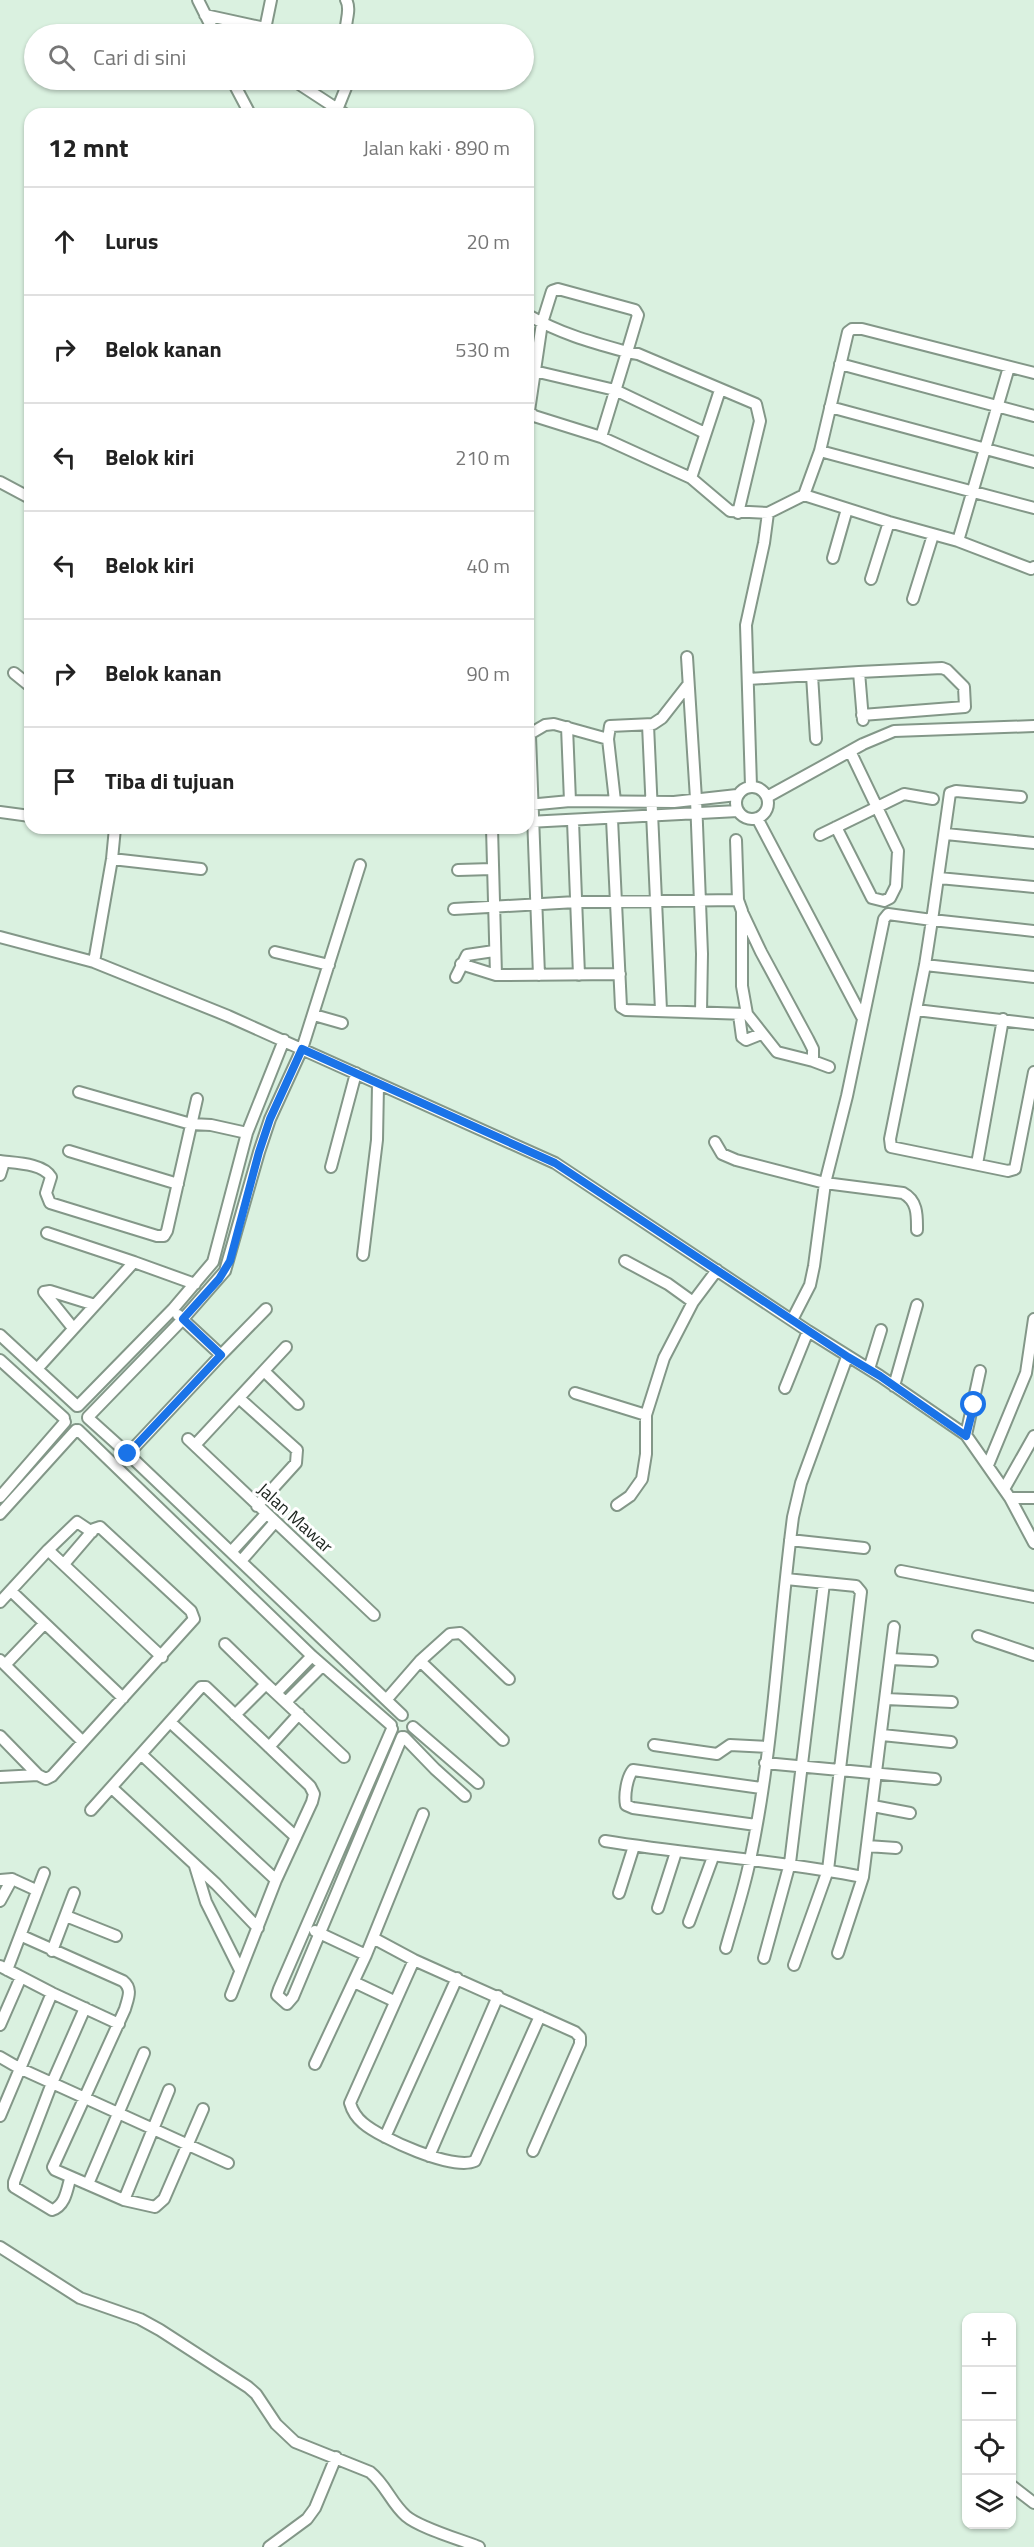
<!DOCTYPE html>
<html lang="id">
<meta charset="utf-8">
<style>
body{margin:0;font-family:"Titillium Web",sans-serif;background:#f2f2f2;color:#222}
.controls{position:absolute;right:18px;bottom:18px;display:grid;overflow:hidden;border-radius:12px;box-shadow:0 2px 4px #0004}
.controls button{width:54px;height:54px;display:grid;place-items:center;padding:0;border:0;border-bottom:2px solid #e0e0e0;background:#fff;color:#222;font:30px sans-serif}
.stop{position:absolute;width:18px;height:18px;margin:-14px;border:4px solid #1a73e8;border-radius:50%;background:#fff}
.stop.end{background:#1a73e8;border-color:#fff;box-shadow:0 2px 6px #0008}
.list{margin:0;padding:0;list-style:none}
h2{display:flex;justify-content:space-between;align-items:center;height:78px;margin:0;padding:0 24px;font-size:26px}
h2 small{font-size:20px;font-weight:400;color:#767676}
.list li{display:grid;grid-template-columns:39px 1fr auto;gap:18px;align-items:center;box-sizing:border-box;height:108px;padding:0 24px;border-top:2px solid #e0e0e0}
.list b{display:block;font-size:22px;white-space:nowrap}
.list em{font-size:20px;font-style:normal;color:#767676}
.icon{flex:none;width:33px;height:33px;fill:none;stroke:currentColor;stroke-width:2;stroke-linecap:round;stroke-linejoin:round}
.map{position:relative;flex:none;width:1034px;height:2547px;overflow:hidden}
.search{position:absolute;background:#fff;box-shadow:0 2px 4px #0004;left:24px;top:24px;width:510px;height:66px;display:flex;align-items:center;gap:15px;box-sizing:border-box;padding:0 21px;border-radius:33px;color:#767676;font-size:22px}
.panel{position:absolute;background:#fff;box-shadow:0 2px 4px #0004;left:24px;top:108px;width:510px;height:726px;border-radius:18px}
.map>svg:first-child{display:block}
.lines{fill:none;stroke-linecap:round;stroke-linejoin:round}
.street-casing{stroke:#839788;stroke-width:14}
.street{stroke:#fff;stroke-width:10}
.route{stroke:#1a73e8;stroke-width:8}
.labels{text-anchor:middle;stroke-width:6;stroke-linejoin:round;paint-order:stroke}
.street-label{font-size:18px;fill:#1b231d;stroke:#fff}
</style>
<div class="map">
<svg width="1034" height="2547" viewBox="0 0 1034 2547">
<rect width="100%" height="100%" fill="#daf1e0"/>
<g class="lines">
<defs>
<path id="street" d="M198 0 215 34
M205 15 265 28
M264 34 271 0
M346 34C344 23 352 10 346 0
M232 80 250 114
M293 80 345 114
M337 110 349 80
M528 315C561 334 591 342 627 352L638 315 635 310 558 289 552 291 542 323 529 411 534 416 601 437 691 478 730 511 768 513 804 495 820 451 848 332 852 329H862L1034 373
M840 364 1034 416
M534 371 615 390 705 433
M830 407 1034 462
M601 437 627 352 638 354 756 404 760 421 738 513
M820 451 1034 508
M691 478 720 390
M0 482 30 498
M804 495 889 522 958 541 1031 569 1034 567
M958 541 1009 367
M833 558 847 509
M871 579 889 522
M913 599 933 535
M687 657 696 799 702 954 701 1012
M14 673 30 686
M812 675 816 739
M748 679 859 672
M862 715 965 707 964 687 947 670 942 668 859 672 863 720
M648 725 661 1010
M567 727 570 801
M528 735 545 725 554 724 608 739
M530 736 539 975
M751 786 746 625 764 543 768 513
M736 803a16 16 0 1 1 32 0a16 16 0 1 1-32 0Z
M767 797 863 744 894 731 1034 726
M615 801 608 739 610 726 653 724 662 718 687 686
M528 805 570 801 674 802 737 795
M0 812 30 816
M757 818 862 1017
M612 819 621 1007 626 1010 747 1014
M573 821 579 975
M528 822 738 811
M836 827 872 898 884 901 890 898 896 886 898 851 850 751
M492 828 496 975
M946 834 1034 843
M820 835 904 794 933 799
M736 840 738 900 742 911V986L747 1014 777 1052 813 1061 829 1067
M112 859 201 869
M458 870 492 869
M939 878 1034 887
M454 909 576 902 738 900
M743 914 761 952 808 1039 813 1049V1061
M1034 931 932 920 925 965 890 1139 891 1147 1008 1171 1015 1169 1034 1072
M0 937 94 962 228 1016 555 1163 808 1331 880 1376 966 1435 1010 1498 1034 1543
M275 952 329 965
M94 962 112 859 115 828
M461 964 496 975 620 974
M925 965 1034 977
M456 977 467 955 494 951
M916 1010 1034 1024
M314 1015 342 1023
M739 1015 742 1037 746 1040 761 1034
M79 1092 191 1124 211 1125 247 1133
M715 1142 722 1154 736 1160 825 1183 903 1193C918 1201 917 1216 917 1230
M69 1151 178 1184
M0 1161C14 1163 43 1163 51 1177L46 1193 50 1203 157 1236H164L167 1231 197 1099
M977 1164 1003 1019
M331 1167 356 1073
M0 1175 4 1162
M47 1233 134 1262
M363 1255 377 1140 378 1085
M625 1261 668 1284 693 1302
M792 1320 810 1285 814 1266 825 1183 847 1096 884 919 888 914 932 920 950 793 956 791 1021 797
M73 1328 44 1292 50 1291 95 1305
M0 1335 77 1406
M221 1355 266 1309
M0 1360 64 1418
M37 1369 134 1262 195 1284
M869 1369 881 1330
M264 1371 298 1404
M894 1386 917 1305
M785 1388 808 1331
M575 1393 646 1415
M240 1399 297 1450 296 1463 257 1506
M78 1406 173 1309 213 1262 247 1133 284 1040
M88 1417 183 1319 225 1271 259 1152 270 1119 302 1049 360 865
M88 1418 128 1454 402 1715
M78 1430 312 1656 391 1725
M966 1435 980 1371
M188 1439 374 1615
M195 1445 286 1347
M128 1454 221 1355 178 1315
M988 1465 1026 1373 1034 1319
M1004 1489 1034 1436
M0 1497 65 1422
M1010 1498H1034
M617 1505 630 1496 642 1479 646 1454V1415L664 1358 693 1302 717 1270
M0 1514 76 1430
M790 1540 864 1548
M48 1550 77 1522 92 1532
M231 1552 266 1514
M241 1561 275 1522
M901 1571 1034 1597
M786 1579 856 1586 861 1592 828 1870 794 1965
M11 1591 123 1698
M0 1602 48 1550 162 1657
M978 1636 1034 1655
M225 1644 266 1684 235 1715
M891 1659 932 1661
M0 1660 82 1741
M420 1661 503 1740
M5 1665 44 1624
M266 1684 344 1757
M276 1693 312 1656
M387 1699 420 1661 450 1634 460 1633 464 1636 509 1679
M886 1699 952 1702
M286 1702 322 1666
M170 1722 296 1837
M413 1727 478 1783
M392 1729 279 1989 277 1995 287 2004 293 1997 402 1737
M882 1735 951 1742
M0 1736 38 1775
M404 1737 435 1769 465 1796
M654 1745 717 1754 730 1745 767 1747
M269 1747 299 1714
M142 1755 276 1880
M765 1763 935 1779
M0 1777 38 1775 46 1779 52 1776 194 1619 191 1611 100 1527 94 1529 64 1564
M112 1788 216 1884 258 1928
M873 1806 910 1813
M91 1810 201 1687H206L310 1786 314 1794 312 1802 276 1880 231 1995
M756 1825 633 1808 626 1805C624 1795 627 1777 633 1770L761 1788
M605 1841C691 1855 778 1860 863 1877
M867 1846 896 1848
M195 1866 206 1902 240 1970
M0 1880 12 1879 36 1890
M619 1893 634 1846
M0 1901 12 1879
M658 1908 676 1852
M66 1916 116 1936
M689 1922 713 1857
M22 1936 123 1981C133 1989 128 1998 125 2009L53 2167 55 2170 124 2200 155 2207 164 2199 203 2109
M373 1938 414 1960 575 2032 580 2037V2044L533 2151
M726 1948C734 1919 744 1890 750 1860 774 1747 778 1631 793 1517L801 1483 847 1357
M52 1951 74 1893
M838 1953 863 1877 894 1627
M366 1955 423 1814
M764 1958 790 1863 824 1583
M414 1960 350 2103C352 2110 357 2118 363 2123 380 2138 453 2171 475 2161L540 2016
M0 1966 52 1993 119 2024
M7 1970 44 1873
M354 1982 394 2001
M0 2025 21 1977
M0 2057 19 2068 228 2163
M315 2064 366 1955 315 1931
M0 2116 52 1993
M385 2137 457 1978
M429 2156 498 1996
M70 2179C67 2190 65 2206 52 2210L14 2187V2182L52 2083 85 2008
M88 2184 144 2053
M124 2200 169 2090
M0 2247 80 2298 140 2319 160 2330 248 2387 256 2394 276 2424 295 2442 370 2472C386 2485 391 2503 406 2516 420 2528 459 2539 479 2547
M1012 2486 1034 2503
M269 2547 307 2519 315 2508 336 2457"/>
</defs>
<use href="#street" class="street-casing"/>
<use href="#street" class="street"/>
</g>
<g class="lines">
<path class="route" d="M128 1454 221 1355 183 1319 219 1279 230 1261 259 1152 270 1119 302 1049 555 1163 848 1357 880 1376 966 1436 974 1405"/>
</g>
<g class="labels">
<g class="street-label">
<text transform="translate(295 1518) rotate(42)" y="6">Jalan Mawar</text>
</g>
</g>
</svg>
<div class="controls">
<button>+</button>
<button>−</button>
<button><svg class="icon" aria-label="locate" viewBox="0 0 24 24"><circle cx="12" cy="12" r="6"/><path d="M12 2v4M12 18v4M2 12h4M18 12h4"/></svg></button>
<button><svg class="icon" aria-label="layers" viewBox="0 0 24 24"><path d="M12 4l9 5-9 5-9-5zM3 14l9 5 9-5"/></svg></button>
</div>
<div class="stop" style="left:974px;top:1405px"></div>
<div class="stop end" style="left:128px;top:1454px"></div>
<div class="search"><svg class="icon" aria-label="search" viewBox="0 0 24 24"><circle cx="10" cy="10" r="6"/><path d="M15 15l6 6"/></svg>Cari di sini</div>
<section class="panel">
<h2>12 mnt<small>Jalan kaki · 890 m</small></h2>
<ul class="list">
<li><svg class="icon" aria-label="ahead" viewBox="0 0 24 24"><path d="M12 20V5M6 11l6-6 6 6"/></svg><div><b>Lurus</b></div><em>20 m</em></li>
<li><svg class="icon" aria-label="right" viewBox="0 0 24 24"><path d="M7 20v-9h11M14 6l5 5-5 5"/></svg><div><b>Belok kanan</b></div><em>530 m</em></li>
<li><svg class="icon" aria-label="left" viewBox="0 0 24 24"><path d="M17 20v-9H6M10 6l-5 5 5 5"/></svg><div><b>Belok kiri</b></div><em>210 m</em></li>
<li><svg class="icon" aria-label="left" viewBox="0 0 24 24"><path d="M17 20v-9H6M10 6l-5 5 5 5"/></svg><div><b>Belok kiri</b></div><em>40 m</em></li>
<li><svg class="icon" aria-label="right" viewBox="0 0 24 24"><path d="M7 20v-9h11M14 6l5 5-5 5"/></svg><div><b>Belok kanan</b></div><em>90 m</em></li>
<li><svg class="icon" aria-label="arrive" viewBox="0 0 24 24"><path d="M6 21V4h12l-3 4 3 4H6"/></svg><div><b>Tiba di tujuan</b></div></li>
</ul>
</section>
</div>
